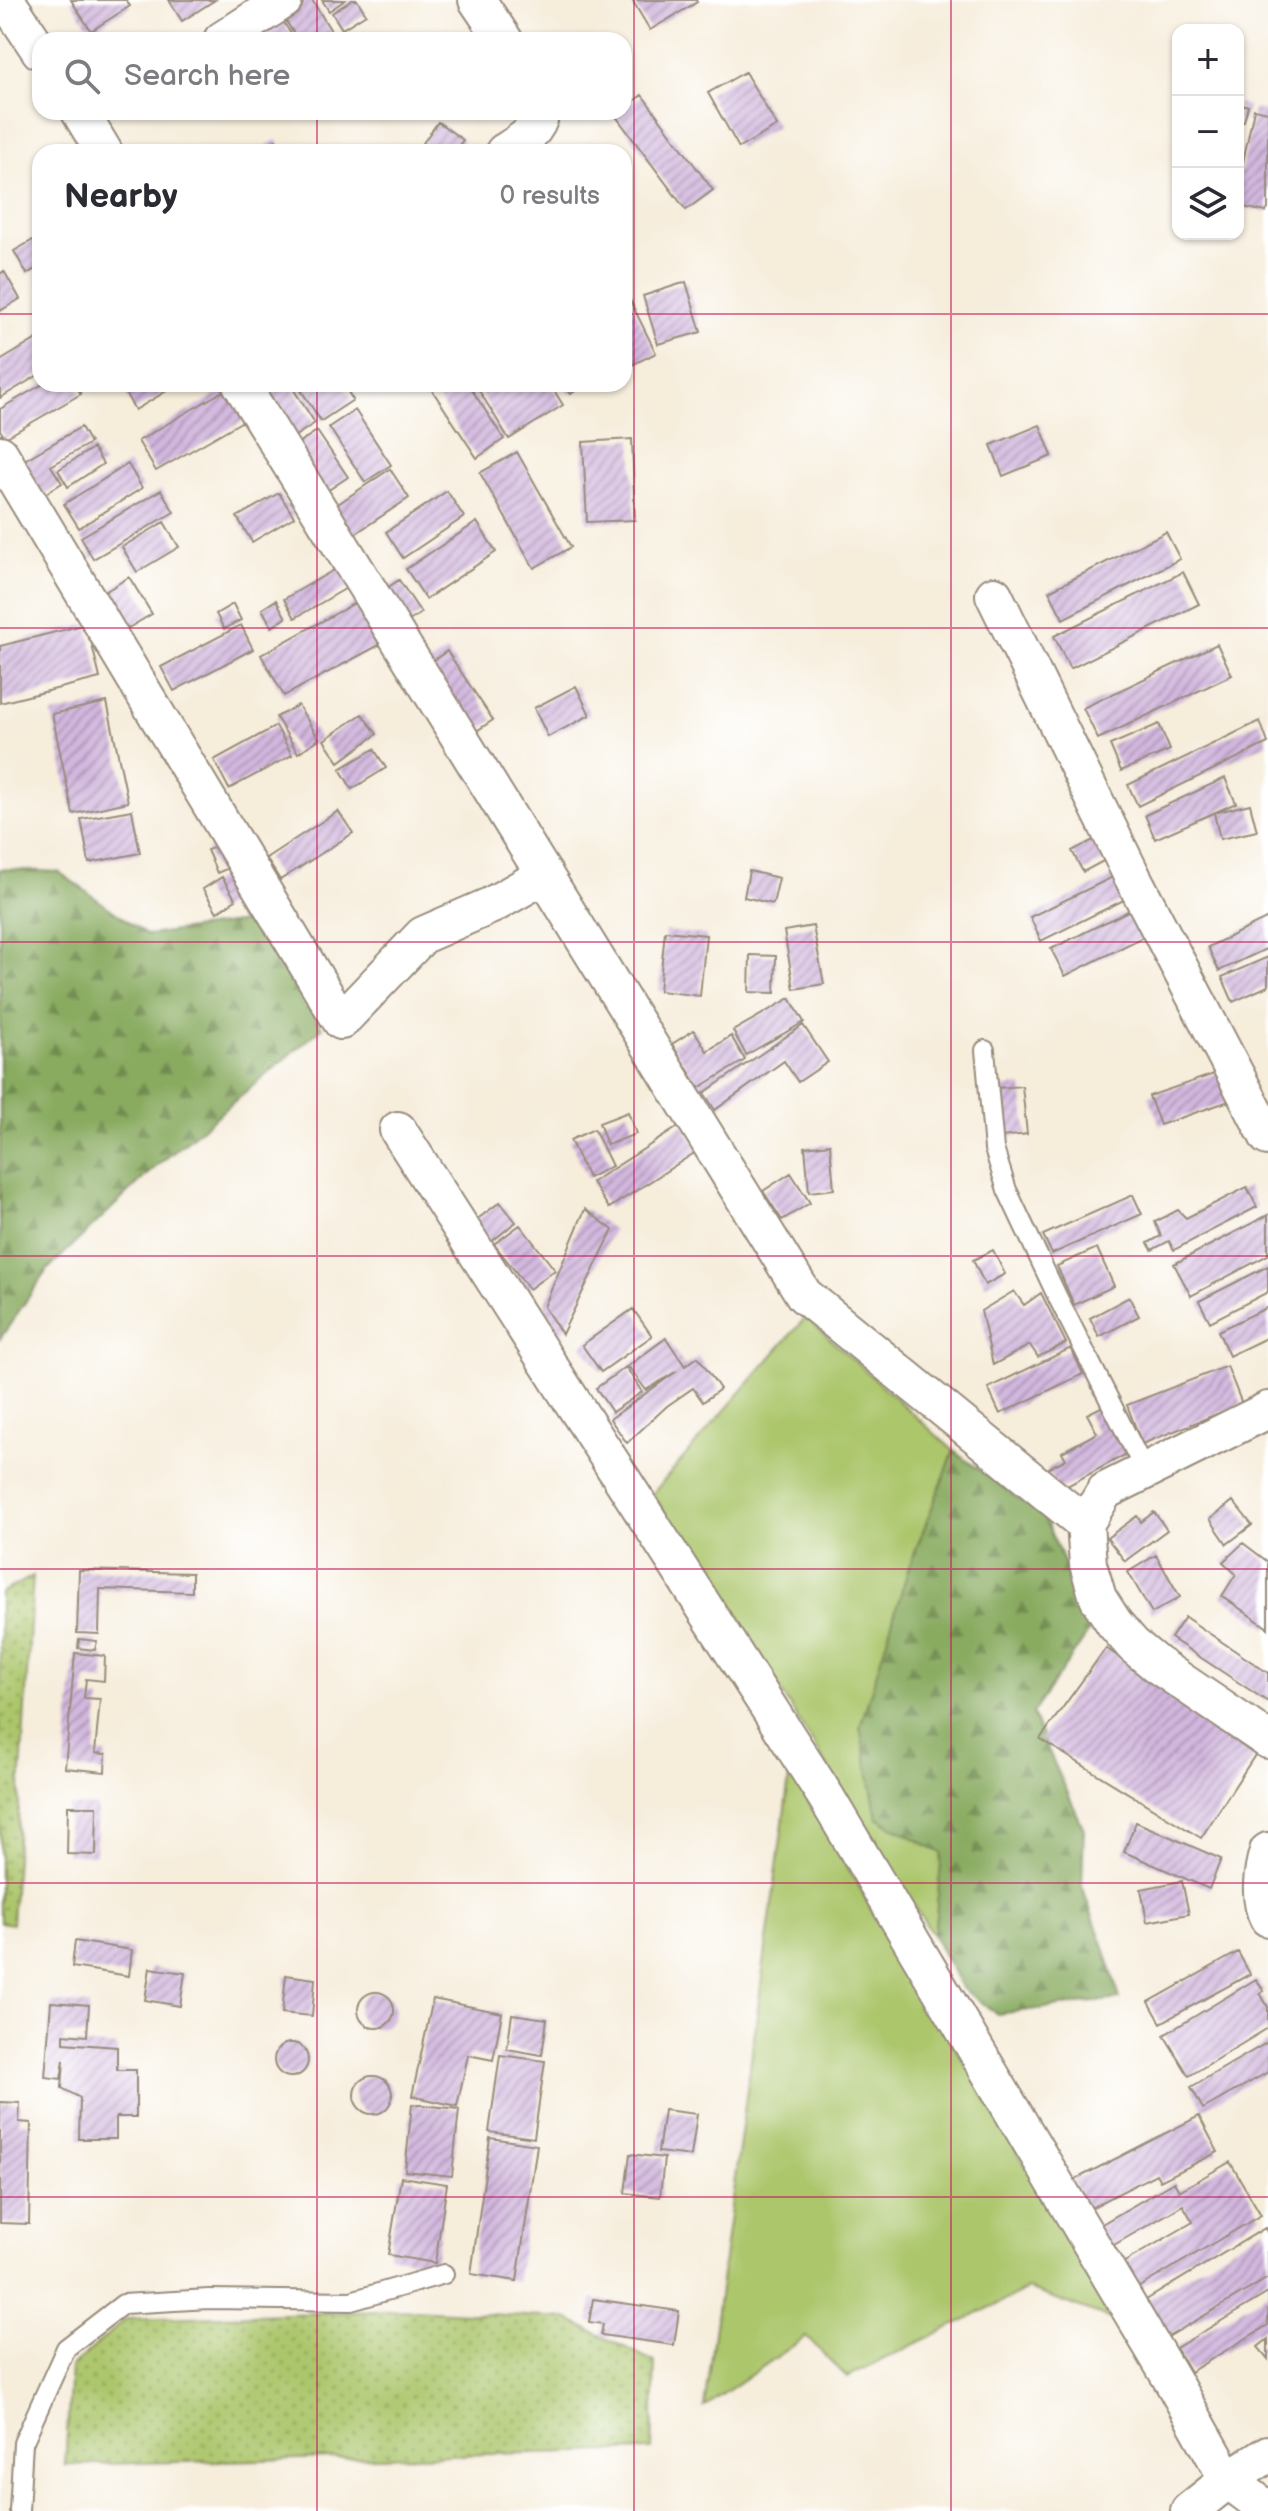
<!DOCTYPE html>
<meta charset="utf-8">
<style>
body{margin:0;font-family:"Balsamiq Sans",sans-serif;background:#f2f2f3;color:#2b2b33}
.controls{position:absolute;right:24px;top:24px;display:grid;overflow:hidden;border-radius:16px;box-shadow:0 2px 6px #0004}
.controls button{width:72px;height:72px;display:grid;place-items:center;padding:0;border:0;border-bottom:2px solid #e1e1e2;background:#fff;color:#2b2b33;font:40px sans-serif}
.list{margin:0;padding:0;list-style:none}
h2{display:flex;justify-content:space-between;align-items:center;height:104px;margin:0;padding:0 32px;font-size:34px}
h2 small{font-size:26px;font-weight:400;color:#7c7c81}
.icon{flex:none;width:44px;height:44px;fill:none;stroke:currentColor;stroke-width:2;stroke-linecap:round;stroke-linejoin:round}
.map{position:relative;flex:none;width:1268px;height:2511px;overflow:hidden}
.search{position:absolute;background:#fff;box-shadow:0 2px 6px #0004;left:32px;top:32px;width:600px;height:88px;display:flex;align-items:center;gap:20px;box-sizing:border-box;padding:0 28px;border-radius:24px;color:#7c7c81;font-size:30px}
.panel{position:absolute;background:#fff;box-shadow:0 2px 6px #0004;left:32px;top:144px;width:600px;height:248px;border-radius:24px}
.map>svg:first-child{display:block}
.grass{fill:#acc66c;stroke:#747845;stroke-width:2}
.forest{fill:url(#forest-firs);stroke:#626a3f;stroke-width:2}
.park{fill:url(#park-dots);stroke:#747845;stroke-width:2}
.building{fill:url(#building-hatch)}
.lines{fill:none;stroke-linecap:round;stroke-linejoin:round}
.service-casing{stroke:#988c7c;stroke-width:22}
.minor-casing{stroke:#988c7c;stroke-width:40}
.service{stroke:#fff;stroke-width:18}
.minor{stroke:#fff;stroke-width:36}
.grid{fill:none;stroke:#c2185b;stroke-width:2;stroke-opacity:0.55}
</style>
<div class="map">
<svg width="1268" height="2511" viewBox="0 0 1268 2511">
<defs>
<pattern id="forest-firs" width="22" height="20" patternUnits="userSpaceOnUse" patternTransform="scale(2)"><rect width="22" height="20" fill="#89ab60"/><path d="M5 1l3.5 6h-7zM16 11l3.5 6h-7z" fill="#718b4f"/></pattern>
<pattern id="park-dots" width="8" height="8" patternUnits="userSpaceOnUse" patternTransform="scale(2)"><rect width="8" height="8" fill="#acc66c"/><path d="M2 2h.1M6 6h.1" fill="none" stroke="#8da158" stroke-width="1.8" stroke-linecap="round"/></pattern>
<pattern id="building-hatch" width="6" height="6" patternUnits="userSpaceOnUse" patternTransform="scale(2)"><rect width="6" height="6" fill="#d2b7de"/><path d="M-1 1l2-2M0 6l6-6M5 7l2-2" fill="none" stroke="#ac95b3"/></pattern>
</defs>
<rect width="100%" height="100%" fill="#fff"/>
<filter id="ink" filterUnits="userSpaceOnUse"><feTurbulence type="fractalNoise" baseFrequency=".0125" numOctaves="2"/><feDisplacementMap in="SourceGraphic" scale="16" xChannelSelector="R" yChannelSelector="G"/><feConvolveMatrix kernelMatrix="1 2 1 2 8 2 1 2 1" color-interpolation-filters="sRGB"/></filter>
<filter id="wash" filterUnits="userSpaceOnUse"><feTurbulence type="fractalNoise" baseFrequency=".006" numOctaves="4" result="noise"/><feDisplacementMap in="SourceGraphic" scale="32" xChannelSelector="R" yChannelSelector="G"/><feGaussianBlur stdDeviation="1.8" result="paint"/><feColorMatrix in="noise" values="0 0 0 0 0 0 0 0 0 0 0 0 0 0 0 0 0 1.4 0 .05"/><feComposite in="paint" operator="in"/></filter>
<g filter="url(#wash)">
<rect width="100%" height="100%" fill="#f6eddb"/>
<path class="grass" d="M806 1317 954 1451 908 1570 877 1818 942 1853 934 1937 764 1665 652 1494Z
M790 1771 1119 2322 1028 2289 847 2377 806 2337 704 2407Z"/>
<path class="forest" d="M0 869 59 872 147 935 258 920 322 1028 151 1171 47 1270 0 1339Z
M954 1451 1044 1518 1093 1626 1032 1714 1084 1829 1082 1887 1104 1947 1120 1999 997 2014 962 1988 934 1937 942 1853 877 1818 860 1727 908 1570Z"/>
<path class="park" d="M33 1576 12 1924 0 1922V1593Z
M411 2310 565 2318 655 2362 652 2450 65 2465 71 2367 126 2319Z"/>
<g id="blocks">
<path class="building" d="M71 0H126L130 6 91 31Z
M169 0H215L182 21Z
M295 0H312L333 34 324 40H298L279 10Z
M322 0H345L329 11Z
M352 0H357L366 14 342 29 332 13Z
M632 0H696L697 2 650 30Z
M275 9 295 40H257L249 26Z
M745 72 777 126 739 148 708 93Z
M642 95 713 190 686 210 615 115 624 112V109Z
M1238 103 1248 106 1244 121 1238 120Z
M1254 109 1268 112V209L1266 212 1238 206V186Z
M438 122 463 140 454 152H435L423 143Z
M276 140 284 152H257Z
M40 236V266L27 274 14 251Z
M4 271 20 299 0 311V274Z
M686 282 701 332 658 344 643 296Z
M624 288 656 353 632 365 624 348Z
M40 337V374L0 398V361Z
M43 384H75L81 394 5 438 0 430V409Z
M120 384H178L135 410Z
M244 384H290L315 423 283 444Z
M297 384H343L353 400 321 421Z
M428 384H468L504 439 477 458Z
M475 384H550L563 405 509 439Z
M563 384H584L571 394Z
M230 387 248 418 156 471 138 441Z
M355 410 391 465 365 482 329 427Z
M1040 425 1052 456 1003 476 991 445Z
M81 427 90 443 51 466 62 483 41 496 21 462Z
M317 431 348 477 324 493 294 446Z
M632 439 635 520 587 522 583 442Z
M93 448 103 464 68 487 58 470Z
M517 452 571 547 534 568 480 473Z
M128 464 142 488 79 528 64 504Z
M390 469 409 498 350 537 332 508Z
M161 490 174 512 93 559 81 537Z
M447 491 464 517 403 558 386 532Z
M279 493 294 517 252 542 237 517Z
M164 522 179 547 137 572 122 547Z
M477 522 496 552 426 599 406 569Z
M1166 532 1180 559 1063 619 1049 591Z
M339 567 350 586 295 618 284 599Z
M1183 572 1199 604 1070 669 1054 636Z
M129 577 152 614 120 633 98 596Z
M399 580 421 613 397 629 375 596Z
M362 599 385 642 284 696 261 655Z
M276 600 286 618 272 627 262 609Z
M233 604 241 620 224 629 216 614Z
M87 624 100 678 0 703V646Z
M241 625 253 649 174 691 161 667Z
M1217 644 1232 675 1098 739 1083 708Z
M447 651 493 720 469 736 424 667Z
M576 686 590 715 548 737 534 708Z
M107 702 128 802 73 814 52 714Z
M298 705 319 739 298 753 276 717Z
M362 714 377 734 339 762 324 740Z
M1260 721 1268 743 1138 806 1128 785Z
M1159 724 1170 750 1121 771 1110 745Z
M276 726 292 755 229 789 214 760Z
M374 749 386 768 352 789 340 769Z
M1225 778 1236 803 1155 839 1145 815Z
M1250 804 1257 831 1220 839 1214 813Z
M132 810 140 853 89 863 81 819Z
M338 811 353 833 280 880 266 858Z
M1099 837 1109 858 1083 872 1072 851Z
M221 845 231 867 217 873 207 850Z
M749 871 779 878 773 904 744 897Z
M1121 873 1132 896 1041 941 1030 917Z
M222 877 236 900 217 912 203 889Z
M1138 906 1151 933 1065 976 1051 949Z
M1268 918V948L1219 971 1208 947Z
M813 926 824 984 794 989 784 931Z
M665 931 706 935 700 996 659 991Z
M750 955 776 956 775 993 749 992Z
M1268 957V986L1233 1002 1222 977Z
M790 998 804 1022 746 1055 733 1031Z
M803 1025 828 1062 798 1082 784 1061 715 1110 704 1093Z
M694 1030 707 1051 731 1036 745 1060 699 1088 672 1044Z
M1220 1072 1229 1101 1160 1125 1149 1096Z
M1022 1086 1027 1134 1002 1137 997 1088Z
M628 1112 636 1134 607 1145 599 1123Z
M683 1124 699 1150 609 1208 592 1182Z
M594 1129 612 1166 588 1178 570 1140Z
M830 1144 834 1189 809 1192 805 1147Z
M791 1173 810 1203 782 1220 763 1191Z
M1247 1187 1257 1207 1174 1250 1169 1241 1152 1250 1148 1243 1161 1236 1155 1222 1178 1210 1186 1218Z
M1133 1195 1142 1214 1052 1254 1043 1235Z
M500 1202 516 1222 491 1242 475 1221Z
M585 1209 613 1230 562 1334 544 1307Z
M1268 1215V1255L1191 1296 1174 1264Z
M520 1225 555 1270 529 1289 494 1244Z
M1097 1248 1114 1286 1074 1305 1057 1266Z
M993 1250 1005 1274 985 1285 973 1260Z
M1268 1266V1292L1210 1322 1199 1301Z
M1014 1291 1024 1305 1041 1293 1066 1343 1038 1357 1030 1345 993 1365 981 1311Z
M1129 1297 1139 1316 1099 1337 1090 1318Z
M1268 1307V1337L1229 1356 1218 1331Z
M633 1309 652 1336 601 1372 582 1345Z
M666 1338 685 1366 698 1357 720 1389 703 1402 693 1388 667 1406 627 1443 610 1419 677 1371 646 1390 628 1366Z
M1071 1348 1083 1374 1000 1414 988 1388Z
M1227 1366 1242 1404 1142 1444 1127 1405Z
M626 1367 642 1392 612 1412 596 1388Z
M1107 1404 1132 1451 1058 1491 1047 1469 1066 1459 1062 1452 1097 1433 1087 1414Z
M1233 1501 1252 1525 1227 1544 1210 1519Z
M1154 1512 1167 1530 1125 1561 1107 1538 1137 1516 1141 1522Z
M1243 1543 1268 1562V1628L1222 1596 1236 1574 1223 1562Z
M1156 1555 1180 1597 1152 1613 1128 1572Z
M79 1570 192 1573V1592L100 1589 99 1634 77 1633Z
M1185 1617 1268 1673V1702L1171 1638Z
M79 1639 97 1641 95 1650 78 1648Z
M1106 1648 1255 1755 1201 1838 1040 1739Z
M75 1653 105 1656 104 1681 86 1679 84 1698 100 1699 95 1753 106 1754 105 1772 65 1768Z
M68 1806H97L96 1855 67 1854Z
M1136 1822 1221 1859 1209 1889 1124 1852Z
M1182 1881 1189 1914 1147 1922 1141 1889Z
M75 1941 132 1950 129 1976 72 1967Z
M1238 1952 1250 1974 1161 2023 1149 2002Z
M150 1968 185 1973 180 2006 145 2000Z
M286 1975 315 1979 312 2016 282 2013Z
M1256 1979 1264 1991 1260 1993 1268 2007V2028L1189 2076 1164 2035Z
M358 2010a18 18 0 1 1 36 0a18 18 0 1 1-36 0Z
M433 1999 502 2013 493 2060 468 2055 457 2106 412 2096Z
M51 2002 89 2005 87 2036 64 2034V2043L117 2047V2070H136V2117H116V2139H79L80 2098 62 2088 64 2060 61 2079 45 2077Z
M512 2014 547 2019 542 2055 507 2049Z
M1268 2042V2072L1203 2109 1191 2087Z
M274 2060a17 17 0 1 1 34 0a17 17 0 1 1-34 0Z
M500 2055 545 2061 534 2138 489 2132Z
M354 2095a19 19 0 1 1 38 0a19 19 0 1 1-38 0Z
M0 2102 20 2103 19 2122 31 2123 29 2224 0 2223Z
M412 2104 459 2109 452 2176 405 2171Z
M664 2110 697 2114 691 2156 658 2152Z
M1199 2116 1218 2152 1160 2181 1156 2174 1087 2210 1072 2181Z
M490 2138 537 2145 517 2281 471 2274Z
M630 2154 664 2158 660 2197 625 2193Z
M1230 2162 1261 2215 1136 2289 1121 2264 1193 2222 1183 2205 1107 2249 1095 2228 1174 2182 1179 2191Z
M401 2177 447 2184 435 2263 388 2255Z
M1265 2228 1268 2234V2278L1168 2337 1146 2300Z
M1268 2293V2325L1190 2372 1176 2348Z
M593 2299 679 2311 674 2345 601 2335 603 2324 589 2322Z
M1268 2339V2359L1258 2347Z"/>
</g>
</g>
<g filter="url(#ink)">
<use href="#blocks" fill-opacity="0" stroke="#988c7c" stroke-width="2"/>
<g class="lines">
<defs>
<path id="service" d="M985 1050 994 1149 1007 1190 1058 1298 1145 1471
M19 2511 23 2443 66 2348 123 2304 209 2299 351 2301 444 2274"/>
<path id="minor" d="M6 0 40 51
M477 0 504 40
M222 40 284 0
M80 112 104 152
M504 152C520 142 538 132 541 112
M241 384 804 1295 1085 1524
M0 454 341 1021 423 935 492 905 545 875
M994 595 1132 876 1268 1137
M398 1130 826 1797 1173 2382 1228 2480 1268 2510
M1268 1410 1105 1491 1085 1524 1088 1564 1098 1598 1114 1623 1133 1645 1156 1664 1268 1740
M1268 1851C1262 1871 1258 1899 1268 1918
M1189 2511 1228 2480 1268 2454"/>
</defs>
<use href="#service" class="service-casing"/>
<use href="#minor" class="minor-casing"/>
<use href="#service" class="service"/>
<use href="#minor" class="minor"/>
</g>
</g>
<path class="grid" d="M317 0V40M634 0V2511M951 0V2511M317 112V152M0 314H40M624 314H1268M317 384V2511M0 628H1268M0 942H1268M0 1256H1268M0 1569H1268M0 1883H1268M0 2197H1268"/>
</svg>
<div class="controls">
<button>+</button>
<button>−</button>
<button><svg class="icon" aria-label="layers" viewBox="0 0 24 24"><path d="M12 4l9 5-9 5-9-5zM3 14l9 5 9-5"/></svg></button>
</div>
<div class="search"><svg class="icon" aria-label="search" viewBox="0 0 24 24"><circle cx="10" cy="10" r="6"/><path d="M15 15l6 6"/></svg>Search here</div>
<section class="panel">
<h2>Nearby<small>0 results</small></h2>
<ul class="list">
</ul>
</section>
</div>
